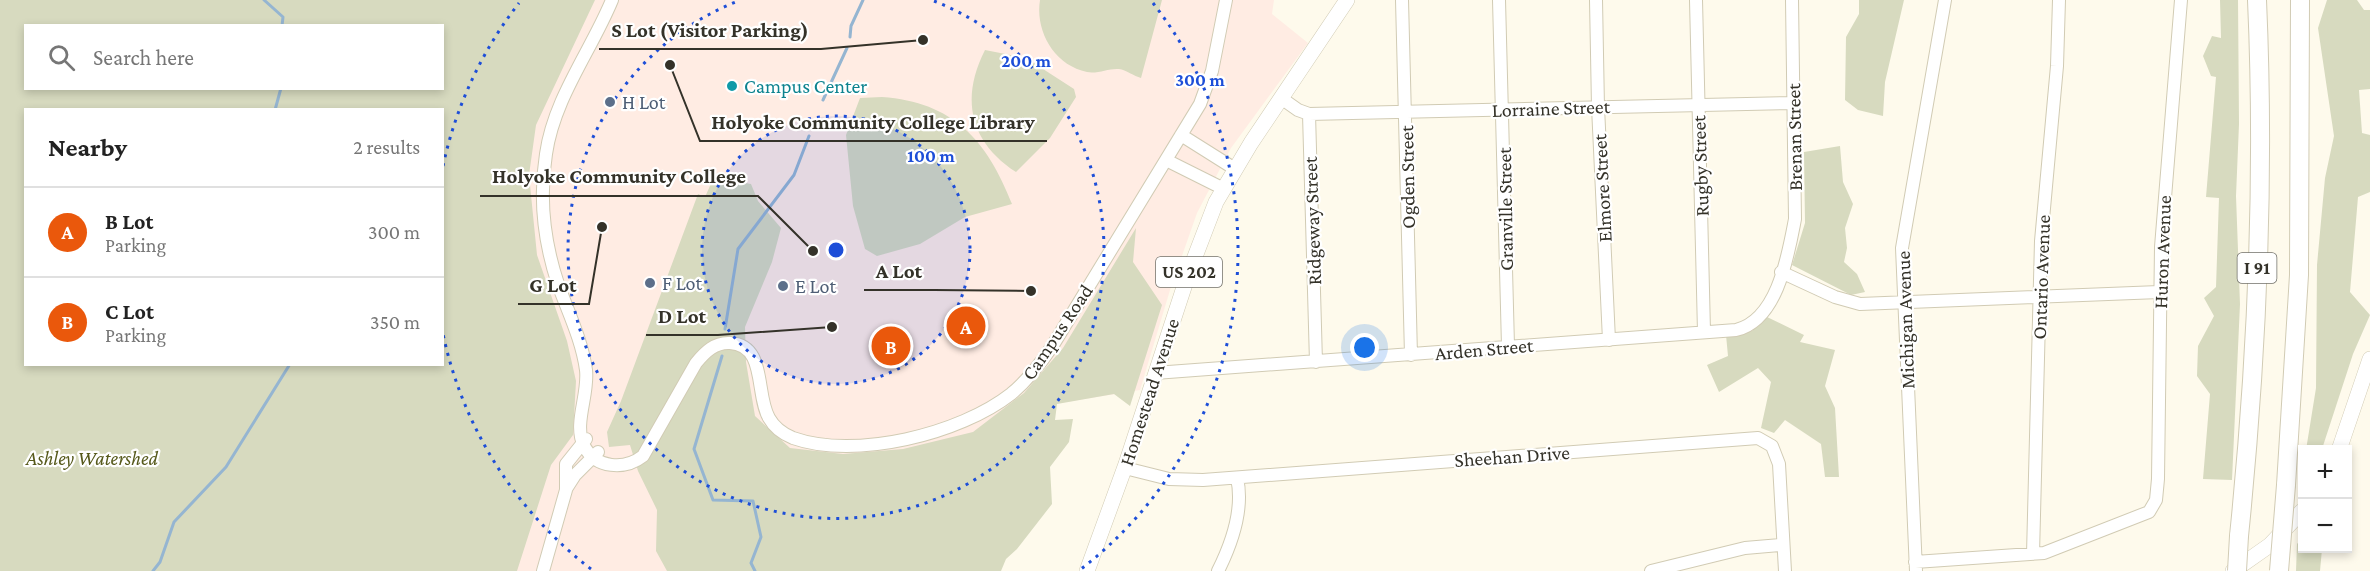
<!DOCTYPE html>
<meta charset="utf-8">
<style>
body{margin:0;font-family:"Crimson Pro",serif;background:#f2f2f2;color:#222}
.controls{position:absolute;right:18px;bottom:18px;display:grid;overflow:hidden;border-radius:0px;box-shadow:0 3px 9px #0003}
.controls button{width:54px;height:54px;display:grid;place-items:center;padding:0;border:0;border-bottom:2px solid #e0e0e0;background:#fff;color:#222;font:30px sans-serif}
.you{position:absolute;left:1365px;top:348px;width:21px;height:21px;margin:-15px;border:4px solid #fff;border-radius:50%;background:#1a73e8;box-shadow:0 0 0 9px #1a73e833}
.badge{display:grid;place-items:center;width:39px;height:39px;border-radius:50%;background:#ea580c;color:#fff;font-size:20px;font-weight:700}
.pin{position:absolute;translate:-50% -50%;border:3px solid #fff;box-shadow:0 2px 6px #0006}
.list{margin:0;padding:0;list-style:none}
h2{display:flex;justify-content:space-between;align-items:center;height:78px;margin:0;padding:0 24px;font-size:26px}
h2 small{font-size:20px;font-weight:400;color:#767676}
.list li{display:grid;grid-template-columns:39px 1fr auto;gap:18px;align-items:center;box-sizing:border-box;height:90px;padding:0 24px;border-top:2px solid #e0e0e0}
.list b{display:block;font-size:22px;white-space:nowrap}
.list p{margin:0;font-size:20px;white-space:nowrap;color:#767676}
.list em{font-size:20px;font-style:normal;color:#767676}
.icon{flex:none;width:33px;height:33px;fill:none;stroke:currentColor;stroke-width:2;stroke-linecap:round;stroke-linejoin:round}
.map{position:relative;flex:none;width:2370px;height:571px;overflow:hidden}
.search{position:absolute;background:#fff;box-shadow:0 3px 9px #0003;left:24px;top:24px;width:420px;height:66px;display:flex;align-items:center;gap:15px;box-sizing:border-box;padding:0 21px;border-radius:0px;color:#767676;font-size:22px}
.panel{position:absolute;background:#fff;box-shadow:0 3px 9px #0003;left:24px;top:108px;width:420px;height:258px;border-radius:0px}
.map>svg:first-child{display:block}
.education{fill:#ffece3}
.green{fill:#d7dabf;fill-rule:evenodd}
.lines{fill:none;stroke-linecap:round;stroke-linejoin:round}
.stream{stroke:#95b5d1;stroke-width:3}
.minor-casing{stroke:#d1cbb4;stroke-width:14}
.major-casing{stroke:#d1cbb4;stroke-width:16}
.highway-casing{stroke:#d1cbb4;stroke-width:20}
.minor{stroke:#fff;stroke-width:12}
.major{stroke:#fff;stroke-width:15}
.highway{stroke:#fff;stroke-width:18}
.highway-bridge-casing{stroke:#d1cbb4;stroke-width:20;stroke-linecap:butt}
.highway-bridge{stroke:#fff;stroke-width:18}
.ring{fill:none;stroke:#1d4ed8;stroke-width:3;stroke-dasharray:3 6}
.culture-dot{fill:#0f9aa8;stroke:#fff;stroke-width:2}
.service-dot{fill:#5c6f8a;stroke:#fff;stroke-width:2}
.labels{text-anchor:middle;stroke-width:4.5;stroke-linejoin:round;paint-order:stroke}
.shield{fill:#fff;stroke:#717069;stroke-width:1.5}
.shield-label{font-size:18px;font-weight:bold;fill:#343229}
.culture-label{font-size:20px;fill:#0d838f;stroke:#fff;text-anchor:start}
.service-label{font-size:20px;fill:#4e5e75;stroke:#fff;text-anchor:start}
.street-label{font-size:20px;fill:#343229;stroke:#fff}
.park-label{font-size:20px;font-style:italic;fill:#56591b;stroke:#fff}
.centre{fill:#1d4ed8;stroke:#fff;stroke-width:3}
.ring-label{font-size:18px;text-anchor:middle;font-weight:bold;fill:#1d4ed8;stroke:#fff;stroke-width:4.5;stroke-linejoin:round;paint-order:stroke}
.leader{fill:none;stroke:#343229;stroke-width:2}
.callout-dot{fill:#343229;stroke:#fff;stroke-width:2}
.callout-label{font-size:21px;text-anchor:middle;font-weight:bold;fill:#343229;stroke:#fff;stroke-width:4.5;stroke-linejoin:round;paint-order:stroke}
</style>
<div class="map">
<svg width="2370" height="571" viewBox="0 0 2370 571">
<rect width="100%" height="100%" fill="#fefaec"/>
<path class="education" d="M312 0H1274L1272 14 1308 43 1231 148 1197 213 1170 290 1140 390 1029 408 981 571H340L442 364V26Z"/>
<path class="green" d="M0 0H595L536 125 529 175 537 255 567 341 576 381 573 435 551 465 517 571H0ZM26 26H442V88H26ZM26 110H442V364H26Z
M1040 0H1162L1141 78C1134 76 1126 70 1119 69 1109 68 1098 74 1087 72 1054 65 1035 31 1040 0Z
M1859 0H1904L1885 82 1883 116 1858 110 1845 100 1846 37 1859 14Z
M2220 0H2238L2239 124 2236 196 2240 304 2232 480 2203 479 2210 394 2197 376 2198 346 2214 316 2204 298 2216 287 2219 198 2206 197 2216 77 2211 76 2203 56 2212 36 2221 38Z
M2327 0H2357L2364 10H2370V89L2359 90 2362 133 2370 135V192L2358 197 2350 292 2370 315 2353 354 2322 449 2306 450 2316 388 2317 265 2325 178 2334 136 2318 28Z
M985 50 1026 58 1074 89 1076 97 1050 138 1016 172C970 142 960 99 985 50Z
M882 97C953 102 987 140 1012 204L965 217 920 244 877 256 865 249 853 206 846 135 860 98Z
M1840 146 1843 182 1853 204 1845 228 1847 248 1844 262 1857 274 1865 292 1851 295 1792 265 1805 223 1804 152Z
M714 177 751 184 758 201 781 228 772 262 745 327 746 362 755 416 790 448 843 454 903 449 973 432 1024 393 1063 348 1136 228 1133 262 1162 305 1130 406 1114 394 1057 404 1055 420 1073 419 1069 442 1050 467 1052 504 1017 549 1006 559 1001 571H667L656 551 657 510 638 471 630 445 609 447 607 432 621 401 698 194 705 197Z
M1767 317 1804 335 1800 342 1835 350 1825 386 1835 408 1839 477H1825L1821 444 1785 420 1774 433 1761 428 1771 382 1758 368 1719 392 1707 365 1728 356 1726 335 1752 331Z
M2302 538V548L2322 549 2320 571H2296L2297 544Z"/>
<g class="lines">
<path class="stream" d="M264 0 283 17 282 26
M850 37 851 26 863 0
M823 100 847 48
M275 110 281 88
M725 329 738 249 794 175 809 136
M722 356 694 449 713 500 753 501 761 537 751 563 755 571
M153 571 160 562 174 522 226 467 290 364"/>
<defs>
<path id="minor" d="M612 0C591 51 554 98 546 154 539 198 544 242 558 284 568 312 582 340 586 370 589 395 573 424 584 446 596 469 625 470 643 456L696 363C705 352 715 342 730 343 767 345 755 394 769 418 774 427 783 434 793 438 855 460 960 434 1011 394 1028 380 1041 363 1053 345L1200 104 1212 71 1226 0
M1402 0 1411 355
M1499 0 1508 346
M1596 0 1598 107 1609 340
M1696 0 1704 332
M1281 98 1298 110 1309 114 1316 362
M1309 114 1793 103
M1181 135 1235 169
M1166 160 1224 189
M1781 272 1835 297 1860 304 2159 292
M1155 373 1736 330C1778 320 1788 255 1795 219L1792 0
M1125 468 1169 479 1203 480 1758 438 1772 446 1779 464 1785 571
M566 489 575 475 598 452
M2033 554 2041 241 2057 66 2059 0
M1915 562 2044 553 2149 512 2156 500 2158 479 2161 247 2181 0
M543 571 566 490V464L586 439
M1218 571C1232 543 1244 509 1237 478
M1651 571 1745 548 1781 545
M1916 571 1902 248 1945 0"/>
<path id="major" d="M2339 450 2370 359
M1087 571 1126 464 1188 275 1216 202 1251 143 1347 0
M2233 571 2270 545 2302 511"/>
<path id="highway" d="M2286 485 2299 275 2300 0
M2239 536C2257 359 2265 179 2257 0"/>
</defs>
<use href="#minor" class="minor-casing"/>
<use href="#major" class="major-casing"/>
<use href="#highway" class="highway-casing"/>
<use href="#minor" class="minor"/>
<use href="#major" class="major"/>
<use href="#highway" class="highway"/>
<defs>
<path id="highway-bridge" d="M2237 571 2239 536
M2279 571 2286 485"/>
</defs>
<use href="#highway-bridge" class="highway-bridge-casing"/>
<use href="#highway-bridge" class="highway-bridge"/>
</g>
<circle cx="836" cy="250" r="134" fill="#1d4ed8" fill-opacity=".12"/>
<g class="ring">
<circle cx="836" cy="250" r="134"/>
<path d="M934 1A268 268 0 1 1 738 1"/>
<path d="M591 569A402 402 0 0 1 443 334M443 166A402 402 0 0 1 519 3M1153 3A402 402 0 0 1 1081 569"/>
</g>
<circle class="culture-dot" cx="732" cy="86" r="6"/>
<g class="service-dot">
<circle cx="610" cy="102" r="6"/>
<circle cx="650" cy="283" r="6"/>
<circle cx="783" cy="286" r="6"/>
</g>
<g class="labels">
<g class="shield">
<rect x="2237.5" y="253" width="39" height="30" rx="4.5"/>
<rect x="1156" y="257" width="66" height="30" rx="4.5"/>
</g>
<g class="shield-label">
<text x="2257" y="274">I 91</text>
<text x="1189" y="278">US 202</text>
</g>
<g class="culture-label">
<text x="744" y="93">Campus Center</text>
</g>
<g class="service-label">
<text x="622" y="109">H Lot</text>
<text x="662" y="290">F Lot</text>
<text x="795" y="293">E Lot</text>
</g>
<g class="street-label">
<text transform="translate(1551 108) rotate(-2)" y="7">Lorraine Street</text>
<text transform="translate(1794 137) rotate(-91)" y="7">Brenan Street</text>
<text transform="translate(1700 166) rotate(-92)" y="7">Rugby Street</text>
<text transform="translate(1407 177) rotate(-91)" y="7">Ogden Street</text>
<text transform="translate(1602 188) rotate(-93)" y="7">Elmore Street</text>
<text transform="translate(1505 209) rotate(-91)" y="7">Granville Street</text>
<text transform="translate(1312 221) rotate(-92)" y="7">Ridgeway Street</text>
<text transform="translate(2162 252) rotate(-88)" y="7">Huron Avenue</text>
<text transform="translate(2041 277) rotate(-88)" y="7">Ontario Avenue</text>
<text transform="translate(1905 320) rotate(-92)" y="7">Michigan Avenue</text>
<text transform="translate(1057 332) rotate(-56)" y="7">Campus Road</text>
<text transform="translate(1484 349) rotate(-5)" y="7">Arden Street</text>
<text transform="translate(1149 392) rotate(-72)" y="7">Homestead Avenue</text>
<text transform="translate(1512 456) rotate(-4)" y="7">Sheehan Drive</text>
</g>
<g class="park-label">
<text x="92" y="465">Ashley Watershed</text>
</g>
</g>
<circle cx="836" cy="250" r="9" class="centre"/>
<g class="ring-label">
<text x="1026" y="67">200 m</text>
<text x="1200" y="86">300 m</text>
<text x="931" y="162">100 m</text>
</g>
<path class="leader" d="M923 40L821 49H599M670 65L700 141H1047M813 251L758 196H480M1031 291L934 290H864M602 227L589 304H518M832 327L718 335H646"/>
<g class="callout-dot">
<circle cx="923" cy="40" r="6"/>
<circle cx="670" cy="65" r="6"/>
<circle cx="813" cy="251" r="6"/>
<circle cx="1031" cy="291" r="6"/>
<circle cx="602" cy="227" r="6"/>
<circle cx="832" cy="327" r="6"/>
</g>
<g class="callout-label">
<text x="710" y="37">S Lot (Visitor Parking)</text>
<text x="873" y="129">Holyoke Community College Library</text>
<text x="619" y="183">Holyoke Community College</text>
<text x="899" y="278">A Lot</text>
<text x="553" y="292">G Lot</text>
<text x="682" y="323">D Lot</text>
</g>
</svg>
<div class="controls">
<button>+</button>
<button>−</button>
</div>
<div class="you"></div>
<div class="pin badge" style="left:966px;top:326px">A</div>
<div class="pin badge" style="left:891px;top:346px">B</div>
<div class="search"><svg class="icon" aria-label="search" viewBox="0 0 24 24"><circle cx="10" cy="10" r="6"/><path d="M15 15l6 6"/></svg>Search here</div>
<section class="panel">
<h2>Nearby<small>2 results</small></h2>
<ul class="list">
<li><span class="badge">A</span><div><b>B Lot</b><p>Parking</p></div><em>300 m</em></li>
<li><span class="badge">B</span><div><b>C Lot</b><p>Parking</p></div><em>350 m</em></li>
</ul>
</section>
</div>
